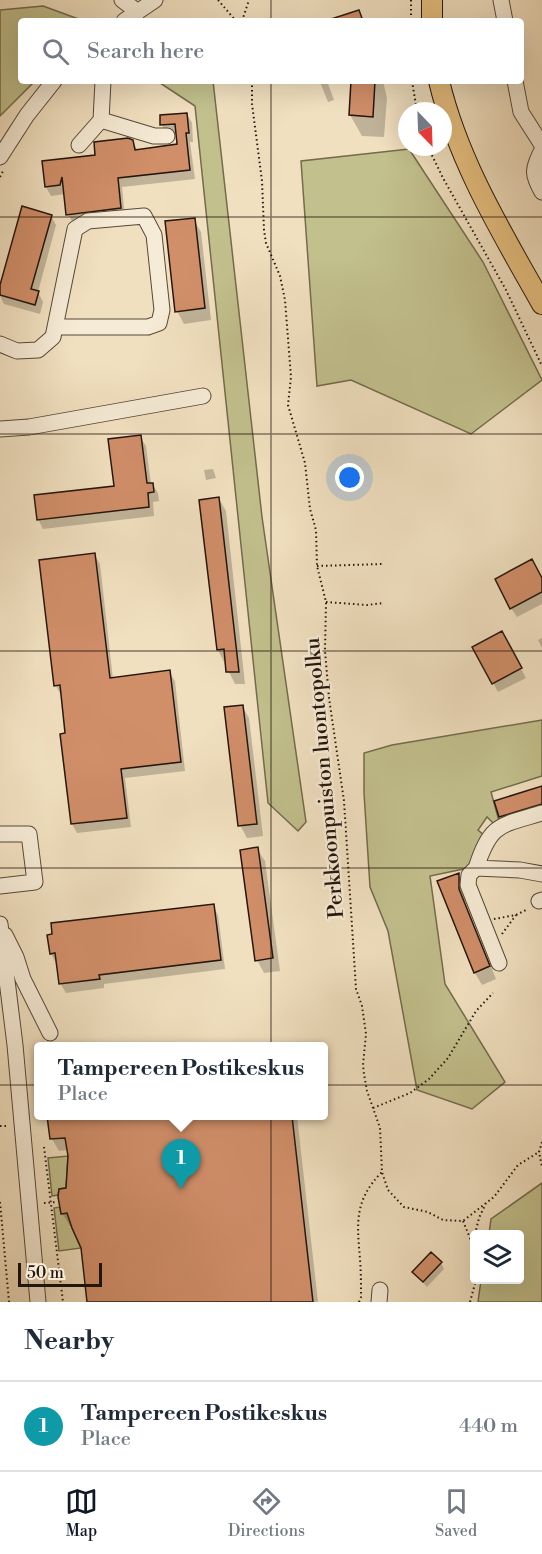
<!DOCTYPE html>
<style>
body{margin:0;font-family:"Libre Bodoni",serif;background:#f2f2f3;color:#1f2937}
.controls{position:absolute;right:18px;bottom:18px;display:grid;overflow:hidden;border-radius:6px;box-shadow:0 6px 24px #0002}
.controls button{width:54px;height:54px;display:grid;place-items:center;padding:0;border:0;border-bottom:2px solid #e0e1e3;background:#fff;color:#1f2937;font:30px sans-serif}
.compass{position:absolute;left:398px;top:102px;width:54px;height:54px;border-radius:50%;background:#fff;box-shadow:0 6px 24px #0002;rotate:157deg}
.scale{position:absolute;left:18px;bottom:15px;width:84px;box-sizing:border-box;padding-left:6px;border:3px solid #24160c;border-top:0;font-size:16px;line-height:21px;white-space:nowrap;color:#24160c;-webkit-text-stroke:4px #f6ebd6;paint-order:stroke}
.you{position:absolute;left:350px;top:478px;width:21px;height:21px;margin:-15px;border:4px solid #fff;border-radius:50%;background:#1a73e8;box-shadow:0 0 0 9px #1a73e833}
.badge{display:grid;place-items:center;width:39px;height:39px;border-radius:50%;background:#111827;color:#fff;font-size:20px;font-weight:700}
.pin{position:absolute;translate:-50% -50px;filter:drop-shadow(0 2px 3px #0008)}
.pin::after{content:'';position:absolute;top:32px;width:21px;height:18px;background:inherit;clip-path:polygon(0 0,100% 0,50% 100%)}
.popup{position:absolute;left:34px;top:1042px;width:294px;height:78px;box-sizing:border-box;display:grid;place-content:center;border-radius:6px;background:#fff;filter:drop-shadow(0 2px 4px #0005);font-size:20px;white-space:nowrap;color:#747a83}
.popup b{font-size:22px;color:#1f2937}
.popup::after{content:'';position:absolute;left:50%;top:100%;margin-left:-12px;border:12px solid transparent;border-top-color:#fff}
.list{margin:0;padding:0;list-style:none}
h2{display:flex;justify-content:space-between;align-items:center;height:78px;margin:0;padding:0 24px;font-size:26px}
h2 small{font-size:20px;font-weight:400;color:#747a83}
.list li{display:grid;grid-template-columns:39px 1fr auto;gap:18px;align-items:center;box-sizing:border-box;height:90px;padding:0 24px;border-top:2px solid #e0e1e3}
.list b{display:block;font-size:22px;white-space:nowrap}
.list p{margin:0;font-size:20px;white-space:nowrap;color:#747a83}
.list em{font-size:20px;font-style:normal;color:#747a83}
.icon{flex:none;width:33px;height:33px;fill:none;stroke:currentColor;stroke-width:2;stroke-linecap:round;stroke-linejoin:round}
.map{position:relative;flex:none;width:542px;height:1302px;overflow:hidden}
.search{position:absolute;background:#fff;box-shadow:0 6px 24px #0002;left:18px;right:18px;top:18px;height:66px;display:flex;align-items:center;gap:15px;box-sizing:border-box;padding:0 21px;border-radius:6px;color:#747a83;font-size:22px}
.sheet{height:168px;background:#fff}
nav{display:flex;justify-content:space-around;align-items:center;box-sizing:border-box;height:84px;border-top:2px solid #e0e1e3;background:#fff;font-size:16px;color:#747a83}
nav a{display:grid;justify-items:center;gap:3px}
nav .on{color:#111827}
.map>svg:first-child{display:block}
.green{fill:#c2c08d;stroke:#736b4c;stroke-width:1.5}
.shadow{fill:#0003}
.building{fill:#d08e69;stroke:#24160c;stroke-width:1.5}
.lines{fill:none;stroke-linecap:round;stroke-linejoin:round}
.minor-casing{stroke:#574839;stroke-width:17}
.major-casing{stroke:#24160c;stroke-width:22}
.path{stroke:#24160c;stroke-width:2;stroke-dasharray:1.5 3;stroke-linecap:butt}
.minor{stroke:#f6ebd6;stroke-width:15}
.major{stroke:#e8c080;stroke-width:20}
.grid{fill:none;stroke:#24160c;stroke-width:1.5;stroke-opacity:0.55}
.labels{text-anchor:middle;stroke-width:5;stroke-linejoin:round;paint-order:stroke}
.street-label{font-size:21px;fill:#24160c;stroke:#f6ebd6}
</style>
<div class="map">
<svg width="542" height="1302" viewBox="0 0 542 1302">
<rect width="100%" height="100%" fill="#f1e0c0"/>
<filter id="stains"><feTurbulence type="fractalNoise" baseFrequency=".00333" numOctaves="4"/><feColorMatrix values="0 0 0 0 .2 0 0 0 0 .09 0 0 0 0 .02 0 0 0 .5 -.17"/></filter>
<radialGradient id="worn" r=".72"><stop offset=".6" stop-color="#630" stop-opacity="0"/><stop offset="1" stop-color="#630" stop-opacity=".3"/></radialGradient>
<path class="green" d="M43 6 84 21H21V81H35L0 116V10Z
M157 81H213L262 517 306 822 298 831 268 803 195 106Z
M409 149 483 262 542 380 471 434 351 380 317 386 301 161Z
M542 720V776L491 792 499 821 493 823 487 817 478 830 485 836 468 868 430 876 445 984 505 1082 472 1109 417 1090 388 931 370 887 364 793V753L392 745Z
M68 1156 66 1188 59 1189 58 1195 52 1196 48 1158Z
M542 1183V1302H478L481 1280H520V1234H489L491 1219Z
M60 1207 61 1214 68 1213 72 1228 81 1248 59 1251 54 1208Z"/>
<path class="shadow" d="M327 81 334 100 328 102 320 82Z
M352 81H383L387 98 384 137 362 136 350 115Z
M187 114 192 123 193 142H190L195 179 122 187 125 217 73 223 68 214 65 194 51 196 46 187 96 156 132 141 138 151 179 146 178 133 167 134 162 125Z
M51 216 56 225 38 292 43 302 40 314 4 304 0 296V291Z
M194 220 201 232 211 320 184 324 177 311Z
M140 437 146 446 151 484H152L158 493 159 501 153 502 154 516 43 529 38 519 116 487Z
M213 469 216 478 206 480 204 470Z
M219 499 226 511 245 684H235L218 650Z
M94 554 100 564 113 679 169 672 175 681 185 771 125 778 131 827 77 833 72 824 67 734 61 695 56 686Z
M542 580V604L517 617 511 608Z
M542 638V648L538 640Z
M506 642 526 678 498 692 474 647Z
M242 706 249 718 263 836 247 838 240 825Z
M542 788V817L508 829 500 816Z
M257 849 265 861 280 971 264 973 257 960Z
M458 874 465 886V902L496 979 482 985 475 973 439 882Z
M213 906 218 915 225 969 104 984V988L66 993 60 983 56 963 51 954Z
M49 1116H297L318 1302H89L82 1247 72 1225 70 1226 62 1213 67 1190 69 1150 59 1151 52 1139Z
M441 1263 444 1269 427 1287 414 1272Z"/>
<path class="building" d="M359 10 363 21H331V19Z
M351 81H375L373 117 349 115Z
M187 113 189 133H186L190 170 118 178 121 208 66 215 62 177 60 185 45 187 42 161 95 155 94 142 128 138 133 140 135 150 177 144 175 124 160 125V115Z
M22 206 52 215 31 289 39 291 35 305 0 295V285Z
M195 218 205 308 175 312 165 221Z
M141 435 147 483H153L154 492 148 493 149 507 37 520 34 495 114 486 108 439Z
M219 497 239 672H226L224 649 217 650 199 500Z
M95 553 110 678 170 670 181 762 121 769 127 818 71 824 60 734 65 733 60 685 54 686 39 560Z
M532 559 542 578V592L510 609 495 579Z
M502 631 522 668 492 684 472 647Z
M243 705 257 824 238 826 224 707Z
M542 786V804L499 817 494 801Z
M258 847 273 958 255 961 240 850Z
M459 873V889L490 966 474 973 437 881Z
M214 904 221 960 99 975 100 979 59 984 55 953 50 954 47 935 52 934 51 923Z
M47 1116H292L313 1302H87L81 1248 72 1228 67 1213 61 1214 58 1197 59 1189 66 1188 68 1156 65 1138 50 1139Z
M431 1252 442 1262 423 1282 412 1272Z"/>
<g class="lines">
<defs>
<path id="minor" d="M122 0 138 12
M501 0 505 21
M124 21 155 0
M103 81 101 120 154 136H167
M515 81 521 112 542 145
M79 145 101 120
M542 150C533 169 531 173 542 192
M0 157 27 115 54 81
M0 344 17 351 38 350 53 337 75 229 88 221 144 216 154 235 162 310 159 323 148 327H56
M0 429 29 427 203 396
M0 834H29L35 882 0 886
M476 868C491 823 499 826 542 813
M539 901 542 900
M0 924 15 1045 38 1302
M5 935 16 957 23 979 50 1033
M499 963 468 885 469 875 476 868 520 870 542 874
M379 1302 380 1290"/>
<path id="major" d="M432 21V0
M439 81C458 161 502 233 542 304"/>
</defs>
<use href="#minor" class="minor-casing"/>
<use href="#major" class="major-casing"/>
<path class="path" d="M218 0 236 21
M411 0V21
M242 21 249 0
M252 81V104L262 181 264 230 266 243 280 276 285 300 291 377 288 405 305 463 310 509 316 530 317 566 326 602 325 651 329 698 344 801 356 989 362 1006 366 1034 363 1065 364 1074 367 1091 380 1128 382 1172 388 1190 404 1207 428 1212 443 1220 463 1221 494 1197 518 1165 539 1152
M412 81 417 111
M428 147 443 178 506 290 542 366
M0 177 4 169
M317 566 383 564
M326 602 367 605 384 603
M494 919 516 915 528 909
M502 934 516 915
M373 1108 410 1093 429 1079 448 1058 476 1011 493 993
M0 1126H9
M542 1142 539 1152 542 1167
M44 1147 63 1302
M0 1202 9 1302
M44 1203 57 1202
M463 1221 474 1248
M475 1234 479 1218 486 1203
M359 1302 361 1297C361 1285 361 1272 360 1259 357 1223 354 1200 382 1172
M470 1302 476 1280"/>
<use href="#minor" class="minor"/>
<use href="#major" class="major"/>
</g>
<path class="grid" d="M271 0V21M271 81V1302M0 217H542M0 434H542M0 651H542M0 868H542M0 1085H542"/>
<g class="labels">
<g class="street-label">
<text transform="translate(324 778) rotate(-95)" y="7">Perkkoonpuiston luontopolku</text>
</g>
</g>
<rect width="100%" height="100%" filter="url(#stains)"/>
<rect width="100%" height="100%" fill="url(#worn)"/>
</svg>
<div class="controls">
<button><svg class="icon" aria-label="layers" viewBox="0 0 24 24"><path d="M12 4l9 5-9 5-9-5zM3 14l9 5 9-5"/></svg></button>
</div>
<svg class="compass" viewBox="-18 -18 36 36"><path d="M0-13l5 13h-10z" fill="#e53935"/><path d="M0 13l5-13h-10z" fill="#747a83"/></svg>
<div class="scale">50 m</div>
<div class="you"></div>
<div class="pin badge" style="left:181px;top:1189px;background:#0f9aa8">1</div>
<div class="popup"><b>Tampereen Postikeskus</b>Place</div>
<div class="search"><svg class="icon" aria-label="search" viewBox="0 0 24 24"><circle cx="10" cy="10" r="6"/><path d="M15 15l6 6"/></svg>Search here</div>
</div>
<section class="sheet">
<h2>Nearby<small></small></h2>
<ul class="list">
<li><span class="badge" style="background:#0f9aa8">1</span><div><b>Tampereen Postikeskus</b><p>Place</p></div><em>440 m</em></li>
</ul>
</section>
<nav>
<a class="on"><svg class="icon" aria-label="map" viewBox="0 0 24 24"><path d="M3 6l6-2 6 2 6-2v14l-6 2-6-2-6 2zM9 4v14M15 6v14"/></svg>Map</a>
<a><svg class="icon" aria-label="directions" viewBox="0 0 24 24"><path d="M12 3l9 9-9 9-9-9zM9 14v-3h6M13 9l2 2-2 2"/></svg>Directions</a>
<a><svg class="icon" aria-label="saved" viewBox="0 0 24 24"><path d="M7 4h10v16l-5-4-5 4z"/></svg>Saved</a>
</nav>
